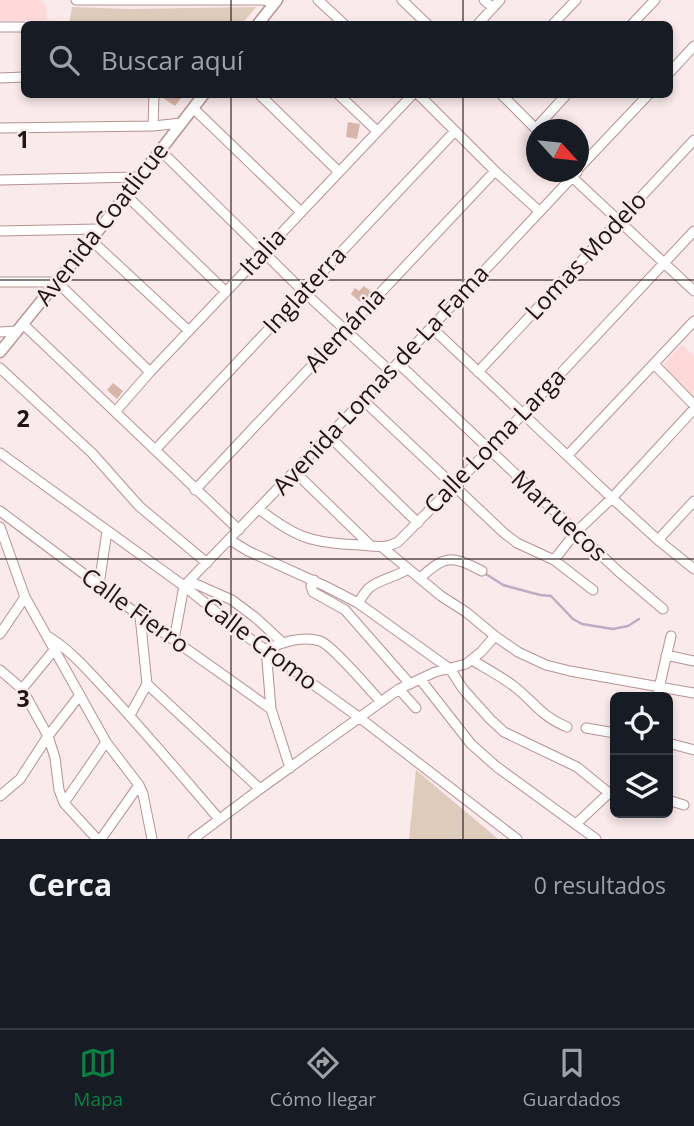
<!DOCTYPE html>
<html lang="es">
<meta charset="utf-8">
<style>
body{margin:0;font-family:"Open Sans",sans-serif;background:#242831;color:#f1f3f6}
.controls{position:absolute;right:21px;bottom:21px;display:grid;overflow:hidden;border-radius:10px;box-shadow:0 4px 10px #0003}
.controls button{width:63px;height:63px;display:grid;place-items:center;padding:0;border:0;border-bottom:2px solid #363941;background:#171b24;color:#f1f3f6;font:35px sans-serif}
.compass{position:absolute;left:526px;top:119px;width:63px;height:63px;border-radius:50%;background:#171b24;box-shadow:0 4px 10px #0003;rotate:117deg}
.list{margin:0;padding:0;list-style:none}
h2{display:flex;justify-content:space-between;align-items:center;height:91px;margin:0;padding:0 28px;font-size:30px}
h2 small{font-size:23px;font-weight:400;color:#9ea1a6}
.icon{flex:none;width:38px;height:38px;fill:none;stroke:currentColor;stroke-width:2;stroke-linecap:round;stroke-linejoin:round}
.map{position:relative;flex:none;width:694px;height:839px;overflow:hidden}
.search{position:absolute;background:#171b24;box-shadow:0 4px 10px #0003;left:21px;right:21px;top:21px;height:77px;display:flex;align-items:center;gap:18px;box-sizing:border-box;padding:0 24px;border-radius:10px;color:#9ea1a6;font-size:26px}
.sheet{height:189px;background:#171b24}
nav{display:flex;justify-content:space-around;align-items:center;box-sizing:border-box;height:98px;border-top:2px solid #363941;background:#171b24;font-size:19px;color:#9ea1a6}
nav a{display:grid;justify-items:center;gap:4px}
nav .on{color:#0b8043}
.map>svg:first-child{display:block}
.built{fill:#ffd9da}
.green{fill:#decbbb}
.lines{fill:none;stroke-linecap:round;stroke-linejoin:round}
.stream{stroke:#c1abc1;stroke-width:2.5}
.building{fill:#d8b5aa}
.minor-casing{stroke:#b69294;stroke-width:11}
.tertiary-casing{stroke:#b69294;stroke-width:13}
.minor{stroke:#fff;stroke-width:9}
.tertiary{stroke:#fff;stroke-width:10}
.grid{fill:none;stroke:#211415;stroke-width:2;stroke-opacity:0.55}
.labels{text-anchor:middle;stroke-width:5;stroke-linejoin:round;paint-order:stroke}
.street-label{font-size:24px;fill:#211415;stroke:#faeaeb}
.grid-label{font-size:23px;text-anchor:middle;font-weight:bold;fill:#211415;stroke:#faeaeb;stroke-width:5;stroke-linejoin:round;paint-order:stroke}
</style>
<div class="map">
<svg width="694" height="839" viewBox="0 0 694 839">
<rect width="100%" height="100%" fill="#faeaeb"/>
<path class="built" d="M0 0H41L46 5 47 20 69 24H47V20L0 21Z
M682 344 694 356V395L664 368 663 365Z"/>
<path class="green" d="M72 7 130 9 256 7 242 24H69Z
M416 770 498 839H409Z"/>
<g class="lines">
<path class="stream" d="M486 574 503 585 540 595 551 596 573 619 582 624 613 629 628 626 639 619"/>
</g>
<path class="building" d="M166 94H184L175 106 163 98Z
M348 122 360 124 357 139 346 137Z
M364 286 373 293 367 301 363 298 360 302 351 294 355 288 359 291Z
M113 383 123 391 117 399 107 390Z"/>
<g class="lines">
<defs>
<path id="minor" d="M76 0H262L276 2
M318 0 344 24
M402 0 427 24
M484 0 493 8
M478 24 500 0
M553 24 576 0
M632 24 655 0
M0 27H24
M670 72 694 46
M0 78 24 77
M259 94 339 172
M338 94 377 131
M418 94 495 171 539 211
M501 94 537 130
M193 108 301 212
M153 126 154 94
M0 128 153 126 182 123
M536 128 567 94
M160 150 304 292 390 371
M578 169 649 94
M572 177 694 291
M0 180 139 177
M126 195 226 292
M0 231 99 229
M91 240 189 331
M0 282H57L150 372
M23 324 239 530
M431 327 612 498 658 540 694 569
M0 332 17 331
M398 363 618 571 663 609
M654 364 694 405
M0 368 92 453 139 506 207 563
M478 372 694 140
M363 400 504 533 517 543 554 560 593 590
M116 411 150 372 413 94
M329 436 418 523
M155 450 455 131
M0 453 184 586 242 633 360 718 517 839
M568 455 694 321
M295 472 371 546
M195 490 495 171
M259 509C297 539 313 543 360 545 374 546 385 549 398 542L489 450 694 231
M0 511 140 616 271 709
M0 527 25 597 106 742 139 785 143 794 152 839
M230 540 248 551 327 587 358 603 450 669 463 689 490 719 504 732 577 767 609 793
M658 540 694 501
M382 547 441 596 466 612 495 636 518 652 546 665 570 671 694 693
M554 560 576 532 612 498 694 409
M420 578C446 555 451 555 482 571
M314 580 311 586 313 592 345 610 410 684
M189 581 232 600 256 618 283 643
M99 585 107 531
M358 603C361 599 364 593 369 588 380 579 396 577 408 569
M140 616 147 684 260 789
M0 634 25 597
M47 636C71 650 88 671 107 691 146 733 182 776 219 819
M174 640 184 586 363 400 577 172
M666 655 694 661
M472 660C487 669 502 677 515 687 535 703 541 716 567 727
M0 670 22 689 48 736 55 758 59 790 64 803 97 839
M420 679 471 744 497 767 596 839
M22 689 55 649
M399 689 416 708
M657 697 671 636
M130 715 147 684
M586 728 615 733
M668 743 694 750
M290 768 271 709 266 649C282 643 303 635 320 641 332 645 370 690 381 702
M0 796 20 779 48 736 80 695
M668 800 684 805
M64 803 106 742
M576 824 609 793 615 791
M101 839 139 785
M193 839 260 789 399 689 435 672 466 664 481 652 495 636"/>
<path id="tertiary" d="M258 24 277 0
M0 352 91 240 204 94"/>
</defs>
<use href="#minor" class="minor-casing"/>
<use href="#tertiary" class="tertiary-casing"/>
<use href="#minor" class="minor"/>
<use href="#tertiary" class="tertiary"/>
</g>
<path class="grid" d="M231 0V24M463 0V24M231 94V839M463 94V839M0 280H694M0 559H694"/>
<g class="labels">
<g class="street-label">
<text transform="translate(102 224) rotate(-52)" y="8">Avenida Coatlicue</text>
<text transform="translate(263 252) rotate(-47)" y="8">Italia</text>
<text transform="translate(586 256) rotate(-47)" y="8">Lomas Modelo</text>
<text transform="translate(305 290) rotate(-47)" y="8">Inglaterra</text>
<text transform="translate(345 330) rotate(-47)" y="8">Alemánia</text>
<text transform="translate(381 380) rotate(-47)" y="8">Avenida Lomas de La Fama</text>
<text transform="translate(495 441) rotate(-46)" y="8">Calle Loma Larga</text>
<text transform="translate(559 516) rotate(43)" y="8">Marruecos</text>
<text transform="translate(135 611) rotate(36)" y="8">Calle Fierro</text>
<text transform="translate(260 644) rotate(37)" y="8">Calle Cromo</text>
</g>
</g>
<g class="grid-label">
<text x="23" y="148">1</text>
<text x="23" y="427">2</text>
<text x="23" y="707">3</text>
</g>
</svg>
<div class="controls">
<button><svg class="icon" aria-label="locate" viewBox="0 0 24 24"><circle cx="12" cy="12" r="6"/><path d="M12 2v4M12 18v4M2 12h4M18 12h4"/></svg></button>
<button><svg class="icon" aria-label="layers" viewBox="0 0 24 24"><path d="M12 4l9 5-9 5-9-5zM3 14l9 5 9-5"/></svg></button>
</div>
<svg class="compass" viewBox="-18 -18 36 36"><path d="M0-13l5 13h-10z" fill="#e53935"/><path d="M0 13l5-13h-10z" fill="#9ea1a6"/></svg>
<div class="search"><svg class="icon" aria-label="search" viewBox="0 0 24 24"><circle cx="10" cy="10" r="6"/><path d="M15 15l6 6"/></svg>Buscar aquí</div>
</div>
<section class="sheet">
<h2>Cerca<small>0 resultados</small></h2>
<ul class="list">
</ul>
</section>
<nav>
<a class="on"><svg class="icon" aria-label="map" viewBox="0 0 24 24"><path d="M3 6l6-2 6 2 6-2v14l-6 2-6-2-6 2zM9 4v14M15 6v14"/></svg>Mapa</a>
<a><svg class="icon" aria-label="directions" viewBox="0 0 24 24"><path d="M12 3l9 9-9 9-9-9zM9 14v-3h6M13 9l2 2-2 2"/></svg>Cómo llegar</a>
<a><svg class="icon" aria-label="saved" viewBox="0 0 24 24"><path d="M7 4h10v16l-5-4-5 4z"/></svg>Guardados</a>
</nav>
